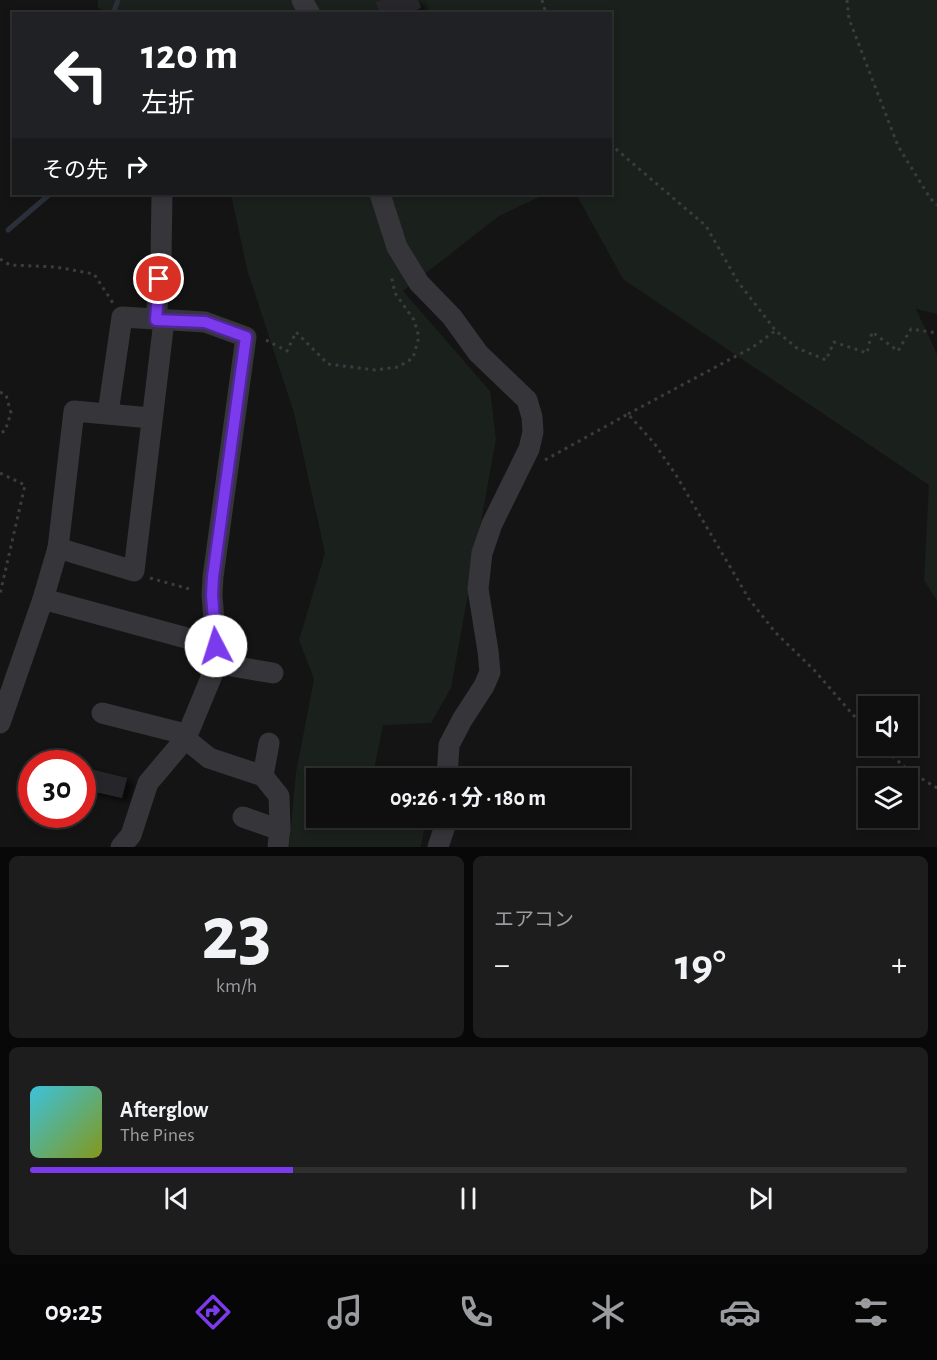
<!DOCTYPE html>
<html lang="ja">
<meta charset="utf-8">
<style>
:root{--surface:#0f0f10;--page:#1d1d1e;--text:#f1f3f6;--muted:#9b9c9f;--line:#2f2f30;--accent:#7c3aed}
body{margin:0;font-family:"Alegreya Sans","Noto Sans JP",sans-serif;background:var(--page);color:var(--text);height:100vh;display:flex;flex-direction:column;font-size:22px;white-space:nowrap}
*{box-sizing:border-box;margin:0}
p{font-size:20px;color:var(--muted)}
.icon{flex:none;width:33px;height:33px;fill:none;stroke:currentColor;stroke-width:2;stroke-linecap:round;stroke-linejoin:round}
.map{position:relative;height:847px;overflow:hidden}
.details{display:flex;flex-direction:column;gap:9px;padding:9px;background:#080809;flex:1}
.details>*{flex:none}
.hud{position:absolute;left:12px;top:12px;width:600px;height:183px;border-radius:0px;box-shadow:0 3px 9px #0003,0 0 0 2px var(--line);background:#202124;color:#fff;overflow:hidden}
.tools{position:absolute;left:858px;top:696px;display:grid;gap:12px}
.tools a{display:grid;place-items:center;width:60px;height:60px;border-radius:0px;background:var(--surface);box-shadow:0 3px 9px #0003,0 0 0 2px var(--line);font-size:30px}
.speed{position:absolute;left:18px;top:750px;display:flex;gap:12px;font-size:30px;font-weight:700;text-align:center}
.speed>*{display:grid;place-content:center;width:78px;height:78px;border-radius:50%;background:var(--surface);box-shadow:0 3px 9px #0003,0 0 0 2px var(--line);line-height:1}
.speed .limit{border:9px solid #d22;background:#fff;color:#111}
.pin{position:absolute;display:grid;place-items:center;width:51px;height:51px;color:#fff;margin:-26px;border:3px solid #fff;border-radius:50%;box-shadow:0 2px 6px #0007}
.me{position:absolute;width:66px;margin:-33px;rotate:355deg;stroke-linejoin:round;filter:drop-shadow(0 0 4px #0008)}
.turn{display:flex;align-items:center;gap:21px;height:126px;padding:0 30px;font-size:27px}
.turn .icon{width:78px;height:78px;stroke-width:2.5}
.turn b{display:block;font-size:42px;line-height:51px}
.then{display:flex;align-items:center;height:57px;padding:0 30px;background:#0003;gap:12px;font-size:22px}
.big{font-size:45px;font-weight:700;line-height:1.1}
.details .card{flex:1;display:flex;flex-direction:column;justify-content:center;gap:9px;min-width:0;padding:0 21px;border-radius:9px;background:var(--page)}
.details .dial{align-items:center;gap:0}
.dial b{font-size:78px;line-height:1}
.song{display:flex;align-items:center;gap:18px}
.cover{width:72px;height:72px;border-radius:9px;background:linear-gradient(135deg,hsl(190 70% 55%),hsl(70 70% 35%))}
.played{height:6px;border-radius:3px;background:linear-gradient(90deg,var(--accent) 30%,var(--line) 30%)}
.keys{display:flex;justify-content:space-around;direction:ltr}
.heat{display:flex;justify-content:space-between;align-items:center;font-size:33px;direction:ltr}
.details .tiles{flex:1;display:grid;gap:9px;grid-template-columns:1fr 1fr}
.card:last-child{grid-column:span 2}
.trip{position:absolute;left:306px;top:768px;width:324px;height:60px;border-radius:0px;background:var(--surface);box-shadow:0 3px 9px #0003,0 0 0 2px var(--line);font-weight:700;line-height:60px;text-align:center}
.dock{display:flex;height:96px;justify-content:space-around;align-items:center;background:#060606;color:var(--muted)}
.dock .icon{width:42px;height:42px}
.dock .selected{color:var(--accent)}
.dock b{font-size:27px;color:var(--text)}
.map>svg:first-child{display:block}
.green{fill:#1a201c}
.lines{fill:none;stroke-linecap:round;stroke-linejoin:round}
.stream{stroke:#2a2f39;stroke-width:5}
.building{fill:#272729;filter:url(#shadow)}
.path{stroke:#3b3b41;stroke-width:3;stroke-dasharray:3 4.5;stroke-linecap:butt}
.minor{stroke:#35353a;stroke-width:21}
.route-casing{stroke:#51269a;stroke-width:15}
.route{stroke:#7c3aed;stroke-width:10}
</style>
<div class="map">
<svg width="937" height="847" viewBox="0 0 937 847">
<defs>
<filter id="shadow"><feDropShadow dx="6" dy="4" stdDeviation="3" flood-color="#0009"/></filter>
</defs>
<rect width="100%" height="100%" fill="#141415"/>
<!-- green -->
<g class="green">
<path d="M98,0H937V314L916,309L937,354V601L924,580L929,485L623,279L576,194H610V14H114L98,8Z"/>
<path d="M231,194H546L499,216L403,291L490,391L496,439L451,688L431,723L383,725L374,770L394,778H316V818H426L421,847H289L296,773L314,679L299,640L325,553L294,413L247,269Z"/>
</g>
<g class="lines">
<!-- stream -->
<g class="stream">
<path d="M113,14L118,0"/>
<path d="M8,230L50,194"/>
</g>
</g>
<!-- building -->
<g class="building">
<path d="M381,0H418L421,8L405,14H380L376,2Z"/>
<path d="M82,767L127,778L122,798L82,789Z"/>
</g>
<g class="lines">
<!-- path -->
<g class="path">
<path d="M542,0L546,14"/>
<path d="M847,0L849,19L898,146L930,198L937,205"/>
<path d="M610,144L706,226L738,282L776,331L797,348L826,360L834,342L867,353L872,332L898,351L911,329L937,333"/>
<path d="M0,259L10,265L56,267L94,274L113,303"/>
<path d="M266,340L287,351L296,332L328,364L375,370L398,367L413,358L419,337L414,320L395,293L391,275"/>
<path d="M0,392L6,395L11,413L5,431L0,433"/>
<path d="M628,414L753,347L775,331"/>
<path d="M545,460L628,414L654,443L676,475L749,599L775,632L815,671L868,732"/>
<path d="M0,473L25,485L0,594"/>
<path d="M150,578L193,590"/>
<path d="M881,746L909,771L937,788"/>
</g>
<!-- minor -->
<g class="minor">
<path d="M302,0L310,14"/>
<path d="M380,194L397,247L419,283L452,317L478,353L527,400L532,417L533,432L529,449L492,524L482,553L478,589L488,651L490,672L484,686L462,720L449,745L447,778"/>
<path d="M156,320L161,258L162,194"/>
<path d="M108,413L122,317L205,322L246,337L213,577L212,595L216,646L213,673L186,738L148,783L131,835L121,847"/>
<path d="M58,548L134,571L164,321"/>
<path d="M43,599L216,646"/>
<path d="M214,663L273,673"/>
<path d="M102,713L177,732L209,758L263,776L279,796L280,827L278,847"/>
<path d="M0,723L43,599L58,548L74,411L151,418"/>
<path d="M263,776L269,743"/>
<path d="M243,817L280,830"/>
<path d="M438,847L446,823V818"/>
</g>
</g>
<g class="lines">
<defs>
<path id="route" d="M159,279L156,320L205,322L246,337L213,577L212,595L216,646"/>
</defs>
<!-- route casing -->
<use href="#route" class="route-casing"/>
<!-- route -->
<use href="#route" class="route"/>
</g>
</svg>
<div class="tools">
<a><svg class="icon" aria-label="sound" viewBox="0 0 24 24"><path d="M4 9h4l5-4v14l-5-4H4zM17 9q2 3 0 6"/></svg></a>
<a><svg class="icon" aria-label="layers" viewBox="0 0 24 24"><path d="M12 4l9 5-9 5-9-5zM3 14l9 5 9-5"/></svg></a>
</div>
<div class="speed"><div class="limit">30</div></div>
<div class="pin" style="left:159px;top:279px;background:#d93025"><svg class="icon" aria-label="arrive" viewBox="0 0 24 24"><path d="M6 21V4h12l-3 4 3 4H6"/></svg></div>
<svg class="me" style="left:216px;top:646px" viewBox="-20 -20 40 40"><circle r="19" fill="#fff"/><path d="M0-13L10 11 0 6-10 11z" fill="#7c3aed"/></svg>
<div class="trip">09:26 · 1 分 · 180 m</div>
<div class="hud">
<div class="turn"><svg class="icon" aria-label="left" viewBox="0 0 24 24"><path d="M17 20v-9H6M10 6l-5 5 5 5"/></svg><div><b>120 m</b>左折</div></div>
<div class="then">その先<svg class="icon" aria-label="right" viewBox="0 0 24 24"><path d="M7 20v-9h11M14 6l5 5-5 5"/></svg></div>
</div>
</div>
<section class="details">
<div class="tiles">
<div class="card dial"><b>23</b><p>km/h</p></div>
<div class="card"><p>エアコン</p>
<div class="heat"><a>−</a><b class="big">19°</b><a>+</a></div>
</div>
<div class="card">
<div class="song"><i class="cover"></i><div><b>Afterglow</b><p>The Pines</p></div></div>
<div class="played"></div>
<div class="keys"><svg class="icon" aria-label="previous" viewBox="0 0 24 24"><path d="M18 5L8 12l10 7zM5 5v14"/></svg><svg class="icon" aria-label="pause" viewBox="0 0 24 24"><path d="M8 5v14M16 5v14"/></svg><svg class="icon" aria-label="next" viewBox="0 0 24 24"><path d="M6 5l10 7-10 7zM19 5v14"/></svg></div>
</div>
</div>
</section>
<nav class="dock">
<b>09:25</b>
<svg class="icon selected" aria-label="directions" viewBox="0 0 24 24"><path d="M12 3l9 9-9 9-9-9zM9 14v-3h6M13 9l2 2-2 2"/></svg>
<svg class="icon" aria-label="music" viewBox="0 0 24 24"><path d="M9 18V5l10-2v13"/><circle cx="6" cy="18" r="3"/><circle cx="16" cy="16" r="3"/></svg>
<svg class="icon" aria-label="phone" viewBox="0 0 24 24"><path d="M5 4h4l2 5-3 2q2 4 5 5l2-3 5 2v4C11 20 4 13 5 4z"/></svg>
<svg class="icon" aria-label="climate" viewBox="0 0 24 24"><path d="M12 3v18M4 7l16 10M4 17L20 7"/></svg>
<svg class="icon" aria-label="car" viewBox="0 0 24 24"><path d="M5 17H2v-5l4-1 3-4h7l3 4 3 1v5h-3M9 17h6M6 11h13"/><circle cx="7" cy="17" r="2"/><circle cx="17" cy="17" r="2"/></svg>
<svg class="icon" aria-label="filters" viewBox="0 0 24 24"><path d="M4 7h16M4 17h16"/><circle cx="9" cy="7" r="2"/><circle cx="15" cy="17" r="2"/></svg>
</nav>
